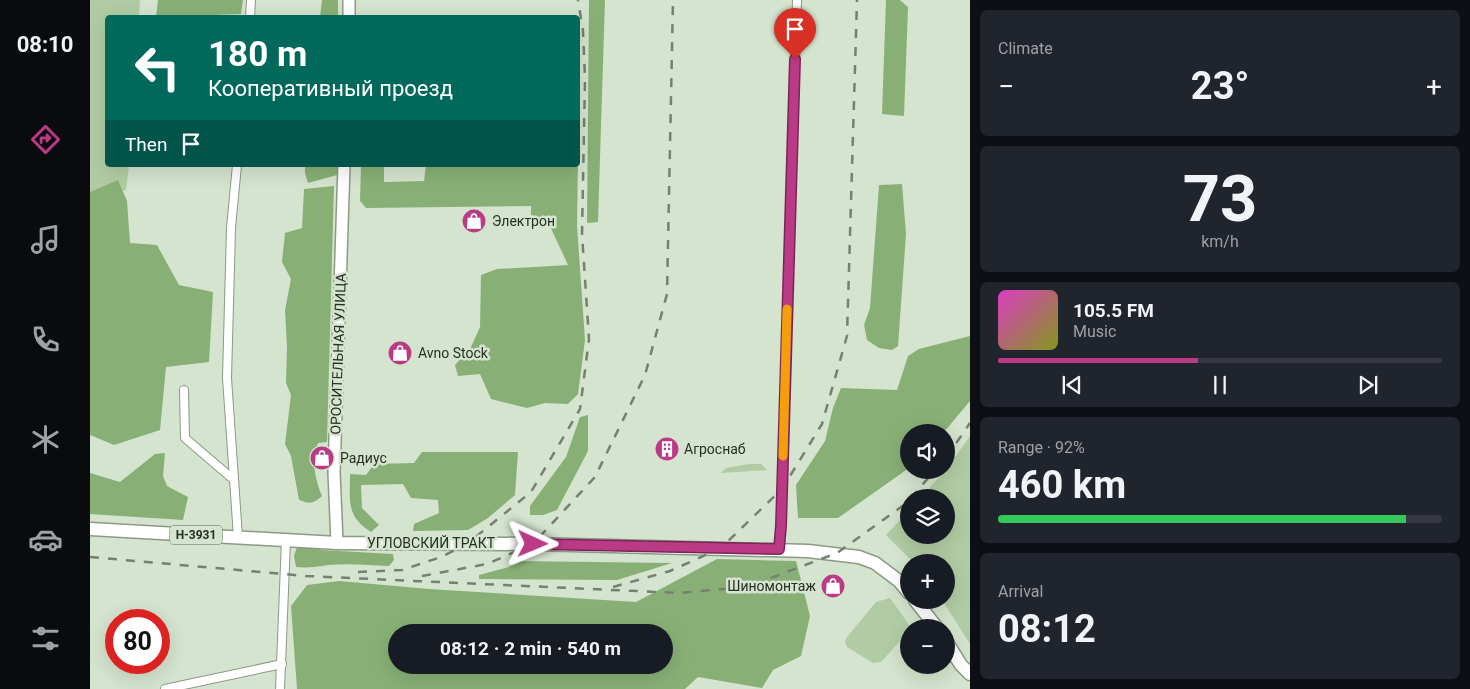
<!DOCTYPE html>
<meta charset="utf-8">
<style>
:root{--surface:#171b24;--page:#20242c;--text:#f1f3f6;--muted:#9ea1a6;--line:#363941;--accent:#ba3a85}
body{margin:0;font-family:Roboto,sans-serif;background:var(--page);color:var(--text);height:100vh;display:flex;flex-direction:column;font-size:19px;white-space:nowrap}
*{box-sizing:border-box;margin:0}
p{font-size:16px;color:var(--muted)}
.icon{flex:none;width:28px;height:28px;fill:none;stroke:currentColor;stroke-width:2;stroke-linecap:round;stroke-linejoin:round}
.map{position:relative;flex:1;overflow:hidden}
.drawer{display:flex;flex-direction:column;gap:10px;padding:10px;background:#0d0f14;width:500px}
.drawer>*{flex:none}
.guide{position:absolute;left:15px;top:15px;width:475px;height:152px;border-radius:5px;box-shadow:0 5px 20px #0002;background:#00695c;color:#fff;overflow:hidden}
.controls{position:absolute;left:810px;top:424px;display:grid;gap:10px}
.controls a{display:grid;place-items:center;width:55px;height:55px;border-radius:50%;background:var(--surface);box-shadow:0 5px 20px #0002;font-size:25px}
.speed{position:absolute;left:15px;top:609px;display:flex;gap:10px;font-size:25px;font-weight:700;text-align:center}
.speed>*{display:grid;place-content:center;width:65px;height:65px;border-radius:50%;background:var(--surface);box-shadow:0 5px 20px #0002;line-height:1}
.speed .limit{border:8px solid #d22;background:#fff;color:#111}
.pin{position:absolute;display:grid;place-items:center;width:42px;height:42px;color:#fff;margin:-51px -21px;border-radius:50% 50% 50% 0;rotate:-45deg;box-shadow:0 0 5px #0007}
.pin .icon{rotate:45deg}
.me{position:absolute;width:55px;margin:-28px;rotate:91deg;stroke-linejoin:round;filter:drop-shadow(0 0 4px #0008)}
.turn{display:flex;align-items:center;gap:18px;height:105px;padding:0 20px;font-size:22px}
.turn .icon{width:65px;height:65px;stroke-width:2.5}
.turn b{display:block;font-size:35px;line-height:42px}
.then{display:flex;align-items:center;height:48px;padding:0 20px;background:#0003;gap:10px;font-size:19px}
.big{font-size:38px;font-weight:700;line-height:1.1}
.drawer .card{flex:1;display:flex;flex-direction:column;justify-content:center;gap:8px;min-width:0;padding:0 18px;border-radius:8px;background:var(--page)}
.drawer .dial{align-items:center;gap:0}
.dial b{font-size:65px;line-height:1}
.song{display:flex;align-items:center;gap:15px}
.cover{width:60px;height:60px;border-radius:8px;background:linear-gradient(135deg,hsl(310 70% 55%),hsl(70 70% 35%))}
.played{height:5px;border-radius:2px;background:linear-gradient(90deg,var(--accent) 45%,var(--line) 45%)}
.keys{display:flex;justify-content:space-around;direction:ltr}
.heat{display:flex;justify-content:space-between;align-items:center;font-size:28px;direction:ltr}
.charge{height:8px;border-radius:4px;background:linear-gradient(90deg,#34c759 92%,var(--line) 0)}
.trip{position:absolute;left:298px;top:624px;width:285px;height:50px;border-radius:25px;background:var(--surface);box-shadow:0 5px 20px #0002;font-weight:700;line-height:50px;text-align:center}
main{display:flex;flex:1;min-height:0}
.tabs{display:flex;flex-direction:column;width:90px;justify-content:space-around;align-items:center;background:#090b0e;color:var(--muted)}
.tabs .icon{width:35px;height:35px}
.tabs .current{color:var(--accent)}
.tabs b{font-size:22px;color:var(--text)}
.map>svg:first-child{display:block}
.green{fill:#b1cca4}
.forest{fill:#88b076;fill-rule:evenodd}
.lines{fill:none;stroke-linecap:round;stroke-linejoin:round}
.minor-casing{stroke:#8c9985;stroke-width:10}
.secondary-casing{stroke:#8c9985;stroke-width:14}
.trunk-casing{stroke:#8c9985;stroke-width:15}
.minor{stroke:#fff;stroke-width:8}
.secondary{stroke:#fff;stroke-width:11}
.trunk{stroke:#fff;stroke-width:12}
.rail{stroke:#767f71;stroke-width:2.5;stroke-dasharray:9 9;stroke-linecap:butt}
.route-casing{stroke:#792656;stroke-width:12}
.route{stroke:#ba3a85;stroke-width:9}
.slow{stroke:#f59e0b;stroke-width:9}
.labels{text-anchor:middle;stroke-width:5;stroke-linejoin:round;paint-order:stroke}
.shield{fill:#d5e4ce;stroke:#5c6458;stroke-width:1}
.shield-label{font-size:12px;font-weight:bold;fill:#282d25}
.poi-label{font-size:14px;fill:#282d25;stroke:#d5e4ce;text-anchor:start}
.street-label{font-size:14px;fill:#282d25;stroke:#d5e4ce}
</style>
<main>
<nav class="tabs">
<b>08:10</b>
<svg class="icon current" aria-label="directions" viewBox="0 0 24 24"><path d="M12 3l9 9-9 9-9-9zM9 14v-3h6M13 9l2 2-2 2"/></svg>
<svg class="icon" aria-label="music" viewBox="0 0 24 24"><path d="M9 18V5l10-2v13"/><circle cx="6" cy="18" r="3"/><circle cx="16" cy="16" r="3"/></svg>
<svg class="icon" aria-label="phone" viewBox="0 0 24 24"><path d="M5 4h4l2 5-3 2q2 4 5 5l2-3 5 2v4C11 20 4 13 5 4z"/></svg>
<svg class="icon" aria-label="climate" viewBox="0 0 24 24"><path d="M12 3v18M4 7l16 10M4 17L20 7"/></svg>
<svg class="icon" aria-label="car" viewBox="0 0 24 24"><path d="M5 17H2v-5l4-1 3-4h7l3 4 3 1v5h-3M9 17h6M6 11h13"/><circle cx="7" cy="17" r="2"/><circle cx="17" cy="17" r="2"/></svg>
<svg class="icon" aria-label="filters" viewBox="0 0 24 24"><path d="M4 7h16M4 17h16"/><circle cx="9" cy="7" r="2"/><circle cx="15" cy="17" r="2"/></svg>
</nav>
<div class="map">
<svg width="880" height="689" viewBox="0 0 880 689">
<rect width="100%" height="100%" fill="#d5e4ce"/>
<!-- green -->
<g class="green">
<path d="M0,0H50L49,17L18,18V165H39L36,190L0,201Z"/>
<path d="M880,436V644L852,600H856V562H823L796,535L819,511V535H856V498L831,497L856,470Z"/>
<path d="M659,464H671L677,470L631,473L636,468Z"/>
<path d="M800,598L820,626L819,631L791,662L783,663L757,647L755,642L757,637L786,602Z"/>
</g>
<!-- forest -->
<g class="forest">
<path d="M68,0H153L151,14L66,17Z"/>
<path d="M232,0H248V17H230Z"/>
<path d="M499,0H515L508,222L497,223Z"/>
<path d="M796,0H810L818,7L814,116L792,114Z"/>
<path d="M488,96H489L487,226L495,340L488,394L478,404L455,403L437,408L401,399L390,374L368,376L365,365L381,347L390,327L391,275L407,269L478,265L458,222L441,215V206L276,208L270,201L271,165H294V182L334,181L336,165H488Z"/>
<path d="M215,165H247V175L218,183L215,173Z"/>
<path d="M28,180L37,201L40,243L67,245L89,285L123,292L119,362L76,367L70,430L24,445L0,435V192Z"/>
<path d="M812,184L816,234L808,346L802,350L789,348L777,340L774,325L780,308L789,185Z"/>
<path d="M244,186L237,442L228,443C221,461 225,479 232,496C223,504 220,504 209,500L201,456L195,444L201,395L196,383L197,347L195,310L201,279L192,262L195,233L212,228L214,189Z"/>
<path d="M880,336V401L854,432H819V468L748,518H708L706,485L735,441L743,408L751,388L807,390L818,356L829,349Z"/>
<path d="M498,415V451L467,510L453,515H440V506L476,457L490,417Z"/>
<path d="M332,452H428L425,495L398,518L378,530L323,531L324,524L349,513L348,500L321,498L313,484L271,485L272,508L289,525L281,532C256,516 260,502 260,474L276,475L284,464L324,463Z"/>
<path d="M75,453L73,476L77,486L98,497L93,520L0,514V473L30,482L65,454Z"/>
<path d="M223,543L231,550L303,554L304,560L299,566C279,565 258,563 238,565C227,567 217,568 206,567L204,556L208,544Z"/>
<path d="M627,559L706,561L720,616L711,656L683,670L672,688L608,677L595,689H207L201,606L217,585L249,581L339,589L546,602ZM306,632H574V665H306Z"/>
<path d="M424,561L582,563L527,580L389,579V575L419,567Z"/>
</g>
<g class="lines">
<defs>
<g id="minor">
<path d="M160,18L161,0"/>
<path d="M147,165L141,228L137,378L148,537"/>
<path d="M94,390L95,438L144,480"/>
<path d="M689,549L691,526L707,0"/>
<path d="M75,689L192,664"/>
<path d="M190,689L196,540"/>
</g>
<g id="secondary">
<path d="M259,18V0"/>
<path d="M247,543L244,472L254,165"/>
</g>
<g id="trunk">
<path d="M0,529L247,543L443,544L718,551L769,557L785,563L809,581L819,593"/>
<path d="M825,600L847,628"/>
<path d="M856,641L871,665L880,674"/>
</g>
</defs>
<!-- minor casing -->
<use href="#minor" class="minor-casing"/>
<!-- secondary casing -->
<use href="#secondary" class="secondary-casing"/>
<!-- trunk casing -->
<use href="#trunk" class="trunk-casing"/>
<!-- minor -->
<use href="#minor" class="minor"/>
<!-- secondary -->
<use href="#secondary" class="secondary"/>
<!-- trunk -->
<use href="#trunk" class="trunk"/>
<!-- rail -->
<g class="rail">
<path d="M856,458L880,423"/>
<path d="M821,498L845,470"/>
<path d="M0,557L216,576L589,593L657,587L747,553L814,505L819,500"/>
<path d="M268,572L312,570L351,557L377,544L441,492L490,409L499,339L492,234L495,78L493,31L488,0"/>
<path d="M332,576L397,564L443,544L505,477L555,375L577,294L583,0"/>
<path d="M523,587L580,571L631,548L692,489L732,424L757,336L767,0"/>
</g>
</g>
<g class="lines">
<defs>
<path id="route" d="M443,544L689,549L691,526L705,59"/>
</defs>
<!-- route casing -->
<use href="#route" class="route-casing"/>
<!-- route -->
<use href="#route" class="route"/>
<!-- slow -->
<path class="slow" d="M693,456L697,309"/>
</g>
<!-- icons -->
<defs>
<symbol id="shop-disc" viewBox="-11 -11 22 22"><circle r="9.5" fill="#ba3a85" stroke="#d5e4ce"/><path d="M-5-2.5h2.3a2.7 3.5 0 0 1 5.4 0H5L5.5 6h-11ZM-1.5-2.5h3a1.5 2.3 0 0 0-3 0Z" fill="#fff"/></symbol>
<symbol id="building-disc" viewBox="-11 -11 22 22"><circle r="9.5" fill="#ba3a85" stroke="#d5e4ce"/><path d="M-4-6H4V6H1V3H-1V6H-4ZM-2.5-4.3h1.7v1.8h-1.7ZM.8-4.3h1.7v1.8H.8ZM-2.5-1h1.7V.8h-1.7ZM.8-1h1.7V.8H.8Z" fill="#fff"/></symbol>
</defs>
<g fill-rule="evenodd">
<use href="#shop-disc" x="370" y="207" width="28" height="28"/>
<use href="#shop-disc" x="296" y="339" width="28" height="28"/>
<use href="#building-disc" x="563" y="435" width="28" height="28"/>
<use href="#shop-disc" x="218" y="444" width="28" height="28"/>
<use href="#shop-disc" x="729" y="572" width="28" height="28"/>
</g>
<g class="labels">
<!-- shield labels -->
<rect class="shield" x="80" y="525.5" width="52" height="19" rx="4"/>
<g class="shield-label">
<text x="106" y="539">Н-3931</text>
</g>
<!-- poi labels -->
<g class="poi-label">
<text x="402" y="226">Электрон</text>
<text x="328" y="358">Avno Stoсk</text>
<text x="594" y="454">Агроснаб</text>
<text x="250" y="463">Радиус</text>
<text x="726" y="591" text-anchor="end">Шиномонтаж</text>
</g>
<!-- street labels -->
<g class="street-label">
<text transform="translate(248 354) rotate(-88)" y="5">ОРОСИТЕЛЬНАЯ УЛИЦА</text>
<text x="341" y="548">УГЛОВСКИЙ ТРАКТ</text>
</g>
</g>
</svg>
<div class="controls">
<a><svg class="icon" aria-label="sound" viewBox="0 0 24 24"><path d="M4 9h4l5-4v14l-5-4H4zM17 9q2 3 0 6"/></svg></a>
<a><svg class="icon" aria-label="layers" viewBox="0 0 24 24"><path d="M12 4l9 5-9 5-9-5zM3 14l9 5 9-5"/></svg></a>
<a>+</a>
<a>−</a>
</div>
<div class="speed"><div class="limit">80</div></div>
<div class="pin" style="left:705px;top:59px;background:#d93025"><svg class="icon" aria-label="arrive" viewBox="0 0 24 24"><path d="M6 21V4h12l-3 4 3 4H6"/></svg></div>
<svg class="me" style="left:443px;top:544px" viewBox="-20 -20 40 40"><path d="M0-17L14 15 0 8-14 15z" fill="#ba3a85" stroke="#fff" stroke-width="4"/></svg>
<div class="trip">08:12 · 2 min · 540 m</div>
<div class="guide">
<div class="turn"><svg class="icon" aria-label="left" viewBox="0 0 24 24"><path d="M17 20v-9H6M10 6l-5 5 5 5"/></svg><div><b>180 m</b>Кооперативный проезд</div></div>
<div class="then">Then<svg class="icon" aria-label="arrive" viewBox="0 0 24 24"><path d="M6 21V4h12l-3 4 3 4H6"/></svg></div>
</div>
</div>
<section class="drawer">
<div class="card"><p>Climate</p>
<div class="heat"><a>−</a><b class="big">23°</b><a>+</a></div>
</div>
<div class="card dial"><b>73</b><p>km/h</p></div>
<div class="card">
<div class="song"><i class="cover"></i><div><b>105.5 FM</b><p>Music</p></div></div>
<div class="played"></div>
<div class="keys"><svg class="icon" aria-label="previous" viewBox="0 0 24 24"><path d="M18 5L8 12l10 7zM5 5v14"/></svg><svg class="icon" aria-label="pause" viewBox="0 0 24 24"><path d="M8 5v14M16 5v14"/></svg><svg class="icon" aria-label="next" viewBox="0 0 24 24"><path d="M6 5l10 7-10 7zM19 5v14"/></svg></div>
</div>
<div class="card"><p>Range · 92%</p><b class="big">460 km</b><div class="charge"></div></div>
<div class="card"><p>Arrival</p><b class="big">08:12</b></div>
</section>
</main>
